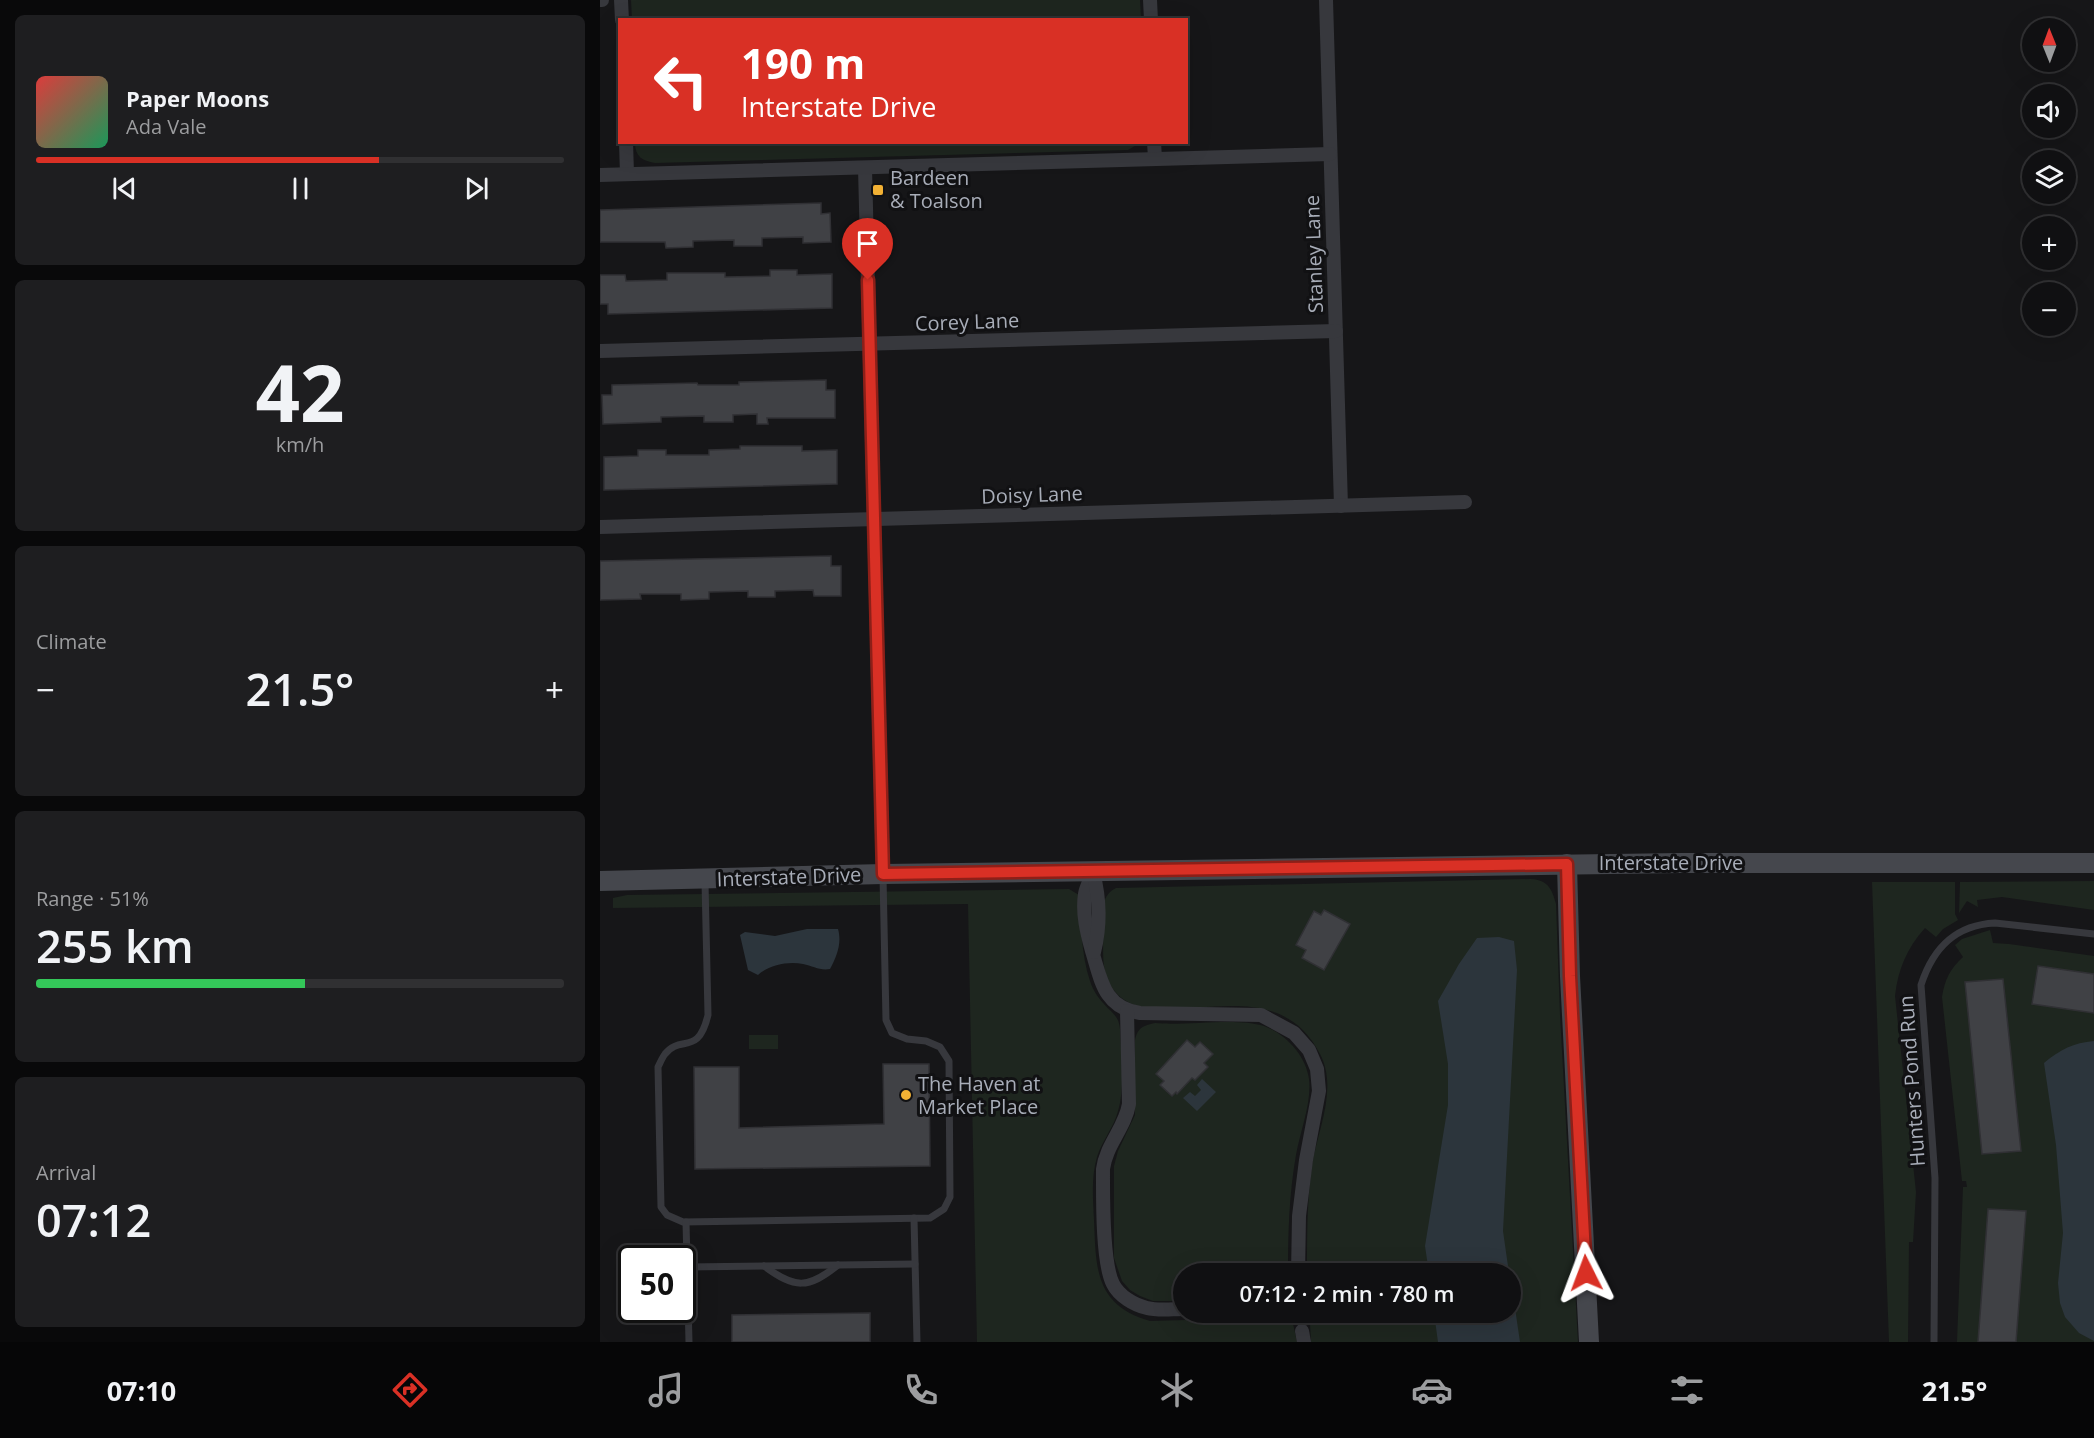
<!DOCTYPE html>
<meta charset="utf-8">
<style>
:root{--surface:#101012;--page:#1e1e20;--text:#f1f3f6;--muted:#9c9d9f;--line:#303032;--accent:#d93025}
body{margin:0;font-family:"Open Sans",sans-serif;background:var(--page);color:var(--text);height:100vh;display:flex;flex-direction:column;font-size:22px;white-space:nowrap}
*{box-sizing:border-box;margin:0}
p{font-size:20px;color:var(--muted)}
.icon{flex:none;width:33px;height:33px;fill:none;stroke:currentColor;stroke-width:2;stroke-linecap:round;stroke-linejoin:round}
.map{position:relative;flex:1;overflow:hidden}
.details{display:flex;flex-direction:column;gap:15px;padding:15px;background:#09090a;width:600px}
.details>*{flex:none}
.hud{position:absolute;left:18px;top:18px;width:570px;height:126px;border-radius:0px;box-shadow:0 6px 24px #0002,0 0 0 2px var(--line);background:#d93025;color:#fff;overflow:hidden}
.needle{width:39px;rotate:359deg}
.buttons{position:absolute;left:1422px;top:18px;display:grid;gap:12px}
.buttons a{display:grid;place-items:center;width:54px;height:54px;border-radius:50%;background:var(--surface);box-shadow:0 6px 24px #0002,0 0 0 2px var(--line);font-size:30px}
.speed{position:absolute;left:18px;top:1245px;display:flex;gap:12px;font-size:30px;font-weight:700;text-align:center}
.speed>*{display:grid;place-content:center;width:78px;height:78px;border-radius:50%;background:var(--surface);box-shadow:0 6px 24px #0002,0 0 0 2px var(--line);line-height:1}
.speed .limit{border:3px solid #111;border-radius:9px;background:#fff;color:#111}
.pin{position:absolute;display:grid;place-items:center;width:51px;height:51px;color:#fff;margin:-62px -26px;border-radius:50% 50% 50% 0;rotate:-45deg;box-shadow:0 0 6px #0007}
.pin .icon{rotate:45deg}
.me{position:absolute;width:66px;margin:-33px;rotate:357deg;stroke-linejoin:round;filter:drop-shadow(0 0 4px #0008)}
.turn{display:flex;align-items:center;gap:21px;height:126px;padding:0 24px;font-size:27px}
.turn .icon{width:78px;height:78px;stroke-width:2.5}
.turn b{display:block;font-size:42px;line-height:51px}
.big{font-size:45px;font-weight:600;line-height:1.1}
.details .tile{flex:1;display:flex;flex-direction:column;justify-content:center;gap:9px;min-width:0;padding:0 21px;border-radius:9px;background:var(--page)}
.details .dial{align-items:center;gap:0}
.dial b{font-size:78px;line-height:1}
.song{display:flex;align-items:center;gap:18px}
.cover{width:72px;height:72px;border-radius:9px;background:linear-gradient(135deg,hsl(0 70% 55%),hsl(150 70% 35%))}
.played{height:6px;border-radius:3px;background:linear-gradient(90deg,var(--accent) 65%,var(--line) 65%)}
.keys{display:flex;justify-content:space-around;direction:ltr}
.heat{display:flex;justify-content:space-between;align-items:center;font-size:33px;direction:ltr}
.charge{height:9px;border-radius:4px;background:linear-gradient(90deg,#34c759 51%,var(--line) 0)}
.trip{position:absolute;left:573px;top:1263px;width:348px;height:60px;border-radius:30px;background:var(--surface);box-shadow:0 6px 24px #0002,0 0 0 2px var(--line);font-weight:600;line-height:60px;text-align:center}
.dock{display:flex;height:96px;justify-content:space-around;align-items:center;background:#060607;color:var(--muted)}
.dock .icon{width:42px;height:42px}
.dock .active{color:var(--accent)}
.dock b{font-size:27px;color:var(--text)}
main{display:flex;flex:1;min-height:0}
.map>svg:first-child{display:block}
.green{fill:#1e261f}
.water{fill:#2c353c}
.building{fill:#404145;stroke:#303034;stroke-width:1.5}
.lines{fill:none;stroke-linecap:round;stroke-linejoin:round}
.service{stroke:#37383d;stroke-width:7}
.minor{stroke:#37383d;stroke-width:14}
.secondary{stroke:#45474d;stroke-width:20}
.route-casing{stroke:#8d1f18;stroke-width:15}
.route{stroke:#d93025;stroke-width:10}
.poi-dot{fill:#f2b134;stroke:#111113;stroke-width:2}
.labels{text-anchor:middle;stroke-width:6;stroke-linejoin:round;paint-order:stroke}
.poi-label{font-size:20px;fill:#a8adb8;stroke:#111113;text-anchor:start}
.street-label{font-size:20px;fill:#a8adb8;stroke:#111113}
</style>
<main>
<section class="details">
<div class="tile">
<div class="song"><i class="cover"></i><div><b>Paper Moons</b><p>Ada Vale</p></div></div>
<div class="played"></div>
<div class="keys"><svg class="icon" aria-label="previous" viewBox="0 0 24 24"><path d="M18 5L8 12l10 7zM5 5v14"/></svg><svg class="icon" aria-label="pause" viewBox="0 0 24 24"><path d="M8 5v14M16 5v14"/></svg><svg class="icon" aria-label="next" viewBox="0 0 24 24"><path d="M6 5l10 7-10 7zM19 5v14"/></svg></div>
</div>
<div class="tile dial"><b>42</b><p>km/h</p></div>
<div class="tile"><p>Climate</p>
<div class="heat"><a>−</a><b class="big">21.5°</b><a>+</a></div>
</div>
<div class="tile"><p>Range · 51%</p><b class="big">255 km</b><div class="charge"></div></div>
<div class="tile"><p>Arrival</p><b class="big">07:12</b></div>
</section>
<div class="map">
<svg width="1494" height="1342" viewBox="0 0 1494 1342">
<rect width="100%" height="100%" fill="#161618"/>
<!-- green -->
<g class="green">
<path d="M31,0H540L541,19L32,20Z"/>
<path d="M35,143V142L540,143L528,150L55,163C42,161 35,156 35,143Z"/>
<path d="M931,879C948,880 952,889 956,904L960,1015L978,1342H711L710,1323L704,1313L910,1312V1274L707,1273C707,1237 707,1201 712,1165C718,1130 738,1088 720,1054C671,958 549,1047 511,986C500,969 504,947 503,928C503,912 500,896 516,888Z"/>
<path d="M1494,881V910L1402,897L1377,900L1378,907L1367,901L1359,913L1360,882Z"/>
<path d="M1272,882H1355V914L1358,920L1343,929L1336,937L1325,928C1307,948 1298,969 1295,996L1316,1192L1313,1242H1309L1308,1342H1289Z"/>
<path d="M469,889L479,895C481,922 481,954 490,981C492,988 498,998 504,1004C512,1013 519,1016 520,1029C521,1053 525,1089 518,1111C514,1127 502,1141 497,1157C491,1177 493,1199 494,1220C496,1269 495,1305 550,1321L659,1318C668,1317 677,1312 686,1313L692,1319L697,1342H377L368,904L13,908V898L27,895Z"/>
<path d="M1390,930L1393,943L1409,944L1494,956V1342H1357L1363,1187H1367L1366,1181H1362L1342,997C1345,979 1350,969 1363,957L1355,945L1362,939Z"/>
<path d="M555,1023C586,1026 637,1017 664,1026C686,1034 706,1056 709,1079C712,1102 700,1132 696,1155C689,1194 688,1234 688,1273L584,1274L583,1301H553L540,1296L530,1290L522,1281L514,1258V1166L518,1151L535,1115V1040C538,1027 543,1026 555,1023Z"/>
<rect x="149" y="1035" width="29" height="14"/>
</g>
<!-- water -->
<g class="water">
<path d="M207,929H238C242,943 237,956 230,969C220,971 213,966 203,964C188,961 169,965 158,975L148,970L140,935L145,932L175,936Z"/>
<path d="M899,937L914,941L917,970L903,1231L909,1273H829L825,1246L848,1105V1064L838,1001L859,964L877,938Z"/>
<path d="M1494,1041V1341L1479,1333L1465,1317L1460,1303L1458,1283L1463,1233L1456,1145L1444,1063C1461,1049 1473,1043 1494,1041Z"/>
<path d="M602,1079L616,1092L597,1111L583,1098L590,1092L595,1096L601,1090L597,1085Z"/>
<path d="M911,1281L920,1342H838L834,1313L910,1312Z"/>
</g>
<!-- building -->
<g class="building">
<path d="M221,203V214L230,213L231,242L203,243V237L162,238V246H134V240L93,241V247L66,248L65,242H0V210Z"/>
<path d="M170,270H197V275L232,274V308L8,314V304H0V275H25L26,281L67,280V273H125V277L170,276Z"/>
<path d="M226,380V390H235V418H167L168,424H157V414L133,415V422H104V416L61,417V422L3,424L2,395H12V385L97,383L98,385H139V382Z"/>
<path d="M140,446H202V451L237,450V484L4,490V457L38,456V450H66V455H109V450L140,449Z"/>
<path d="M231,556V566H241V596H214L213,590L175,591V597H148V591L109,592V599L81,600V594H40L41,599L0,600V561Z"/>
<path d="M724,910L750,924L724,970L702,958L706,950L696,945L714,911L721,915Z"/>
<path d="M1438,966L1494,974V1013L1432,1004Z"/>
<path d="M1403,979L1421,1151L1382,1154L1365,982Z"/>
<path d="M587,1040L595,1047L600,1042L613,1054L604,1063L608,1067L595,1080L592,1078L577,1094L576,1092L572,1096L560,1085L564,1081L556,1074Z"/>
<path d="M283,1064H329L330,1166L95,1169L94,1067H139V1128L284,1124Z"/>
<path d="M1388,1209L1426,1211L1416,1342H1378Z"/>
<path d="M270,1313V1342H132V1315Z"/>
</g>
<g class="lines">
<!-- service -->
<g class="service">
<path d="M105,882L108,1015C98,1057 81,1034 65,1054C62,1058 60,1063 58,1067L61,1207L67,1215L83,1222L330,1218L344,1209L350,1197L349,1061L340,1047L326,1041L307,1039L292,1033L286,1020L283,876"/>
<path d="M314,1218L317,1342"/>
<path d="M86,1222L89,1342"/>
<path d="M164,1266C195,1289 208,1289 238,1265"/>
<path d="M87,1267L315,1264"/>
<path d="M1334,1342L1335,1178L1321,985C1333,948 1355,925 1395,923L1494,934"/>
</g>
<!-- minor -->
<g class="minor">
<path d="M0,0H2"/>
<path d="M21,0L22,20"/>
<path d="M550,0L551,20"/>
<path d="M726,0L741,506"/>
<path d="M26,142L27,174"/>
<path d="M554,142L555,158"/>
<path d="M265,168L283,874"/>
<path d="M0,175L730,154"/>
<path d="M0,351L736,331"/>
<path d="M0,527L865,502"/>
<path d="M493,872C491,879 486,887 485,894C482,913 487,933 492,951C501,980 504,1008 540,1013L661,1015L694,1033L709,1050L717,1069L719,1091L706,1160L699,1216L698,1274"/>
<path d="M493,872C500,899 501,924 494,952"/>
<path d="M527,1011L529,1104C525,1128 506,1145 503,1169C503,1196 502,1263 513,1284C519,1296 534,1305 547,1308C558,1311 572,1309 584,1309"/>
<path d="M702,1331L704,1342"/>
</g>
<!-- secondary -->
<g class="secondary">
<path d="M967,864L970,976L989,1342"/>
<path d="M0,881L283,874L1081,863H1494"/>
</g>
</g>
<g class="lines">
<defs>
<path id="route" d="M268,280L283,874L967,864L970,976L986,1273"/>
</defs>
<!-- route casing -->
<use href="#route" class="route-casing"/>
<!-- route -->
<use href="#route" class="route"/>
</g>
<!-- markers -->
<g class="poi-dot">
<rect x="272" y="184" width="12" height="12" rx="3"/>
<circle cx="306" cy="1095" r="6"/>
</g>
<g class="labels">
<!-- poi labels -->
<g class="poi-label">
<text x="290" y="185">Bardeen<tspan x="290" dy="23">&amp; Toalson</tspan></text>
<text x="318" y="1091">The Haven at<tspan x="318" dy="23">Market Place</tspan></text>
</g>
<!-- street labels -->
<g class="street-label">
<text transform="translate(714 254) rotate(-92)" y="7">Stanley Lane</text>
<text transform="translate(367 322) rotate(-2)" y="7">Corey Lane</text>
<text transform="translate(432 495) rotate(-2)" y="7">Doisy Lane</text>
<text x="1071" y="870">Interstate Drive</text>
<text transform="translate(189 877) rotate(-2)" y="7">Interstate Drive</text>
<text transform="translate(1312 1081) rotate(-94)" y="7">Hunters Pond Run</text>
</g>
</g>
</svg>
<div class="buttons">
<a><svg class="needle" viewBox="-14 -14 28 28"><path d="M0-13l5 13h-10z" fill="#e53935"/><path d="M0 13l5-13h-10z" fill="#9c9d9f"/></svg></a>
<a><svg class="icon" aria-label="sound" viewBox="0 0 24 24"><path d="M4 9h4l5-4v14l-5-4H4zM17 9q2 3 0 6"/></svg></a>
<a><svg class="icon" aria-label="layers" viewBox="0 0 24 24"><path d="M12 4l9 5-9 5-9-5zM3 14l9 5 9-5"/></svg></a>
<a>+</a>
<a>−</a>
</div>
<div class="speed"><div class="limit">50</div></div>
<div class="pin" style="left:268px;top:280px;background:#d93025"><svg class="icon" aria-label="arrive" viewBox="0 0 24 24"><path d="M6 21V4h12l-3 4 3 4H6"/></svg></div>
<svg class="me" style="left:986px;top:1273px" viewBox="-20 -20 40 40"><path d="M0-17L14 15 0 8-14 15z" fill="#d93025" stroke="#fff" stroke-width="4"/></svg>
<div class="trip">07:12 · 2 min · 780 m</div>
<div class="hud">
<div class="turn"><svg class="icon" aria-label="left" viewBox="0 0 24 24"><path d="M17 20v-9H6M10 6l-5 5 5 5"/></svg><div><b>190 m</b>Interstate Drive</div></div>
</div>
</div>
</main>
<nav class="dock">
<b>07:10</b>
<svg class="icon active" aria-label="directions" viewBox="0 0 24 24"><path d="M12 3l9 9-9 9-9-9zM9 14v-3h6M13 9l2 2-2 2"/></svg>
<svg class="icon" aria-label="music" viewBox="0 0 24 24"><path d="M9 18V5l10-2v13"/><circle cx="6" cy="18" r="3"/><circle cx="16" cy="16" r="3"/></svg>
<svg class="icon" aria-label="phone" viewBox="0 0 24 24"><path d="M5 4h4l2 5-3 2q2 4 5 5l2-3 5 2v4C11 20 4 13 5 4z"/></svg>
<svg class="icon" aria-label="climate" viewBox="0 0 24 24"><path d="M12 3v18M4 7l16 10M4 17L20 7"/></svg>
<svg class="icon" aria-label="car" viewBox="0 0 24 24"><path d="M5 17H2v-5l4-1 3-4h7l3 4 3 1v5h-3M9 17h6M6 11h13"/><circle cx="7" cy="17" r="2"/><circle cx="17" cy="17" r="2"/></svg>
<svg class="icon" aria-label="filters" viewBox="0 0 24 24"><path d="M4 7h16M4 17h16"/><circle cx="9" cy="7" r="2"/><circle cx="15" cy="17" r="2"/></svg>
<b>21.5°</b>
</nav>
